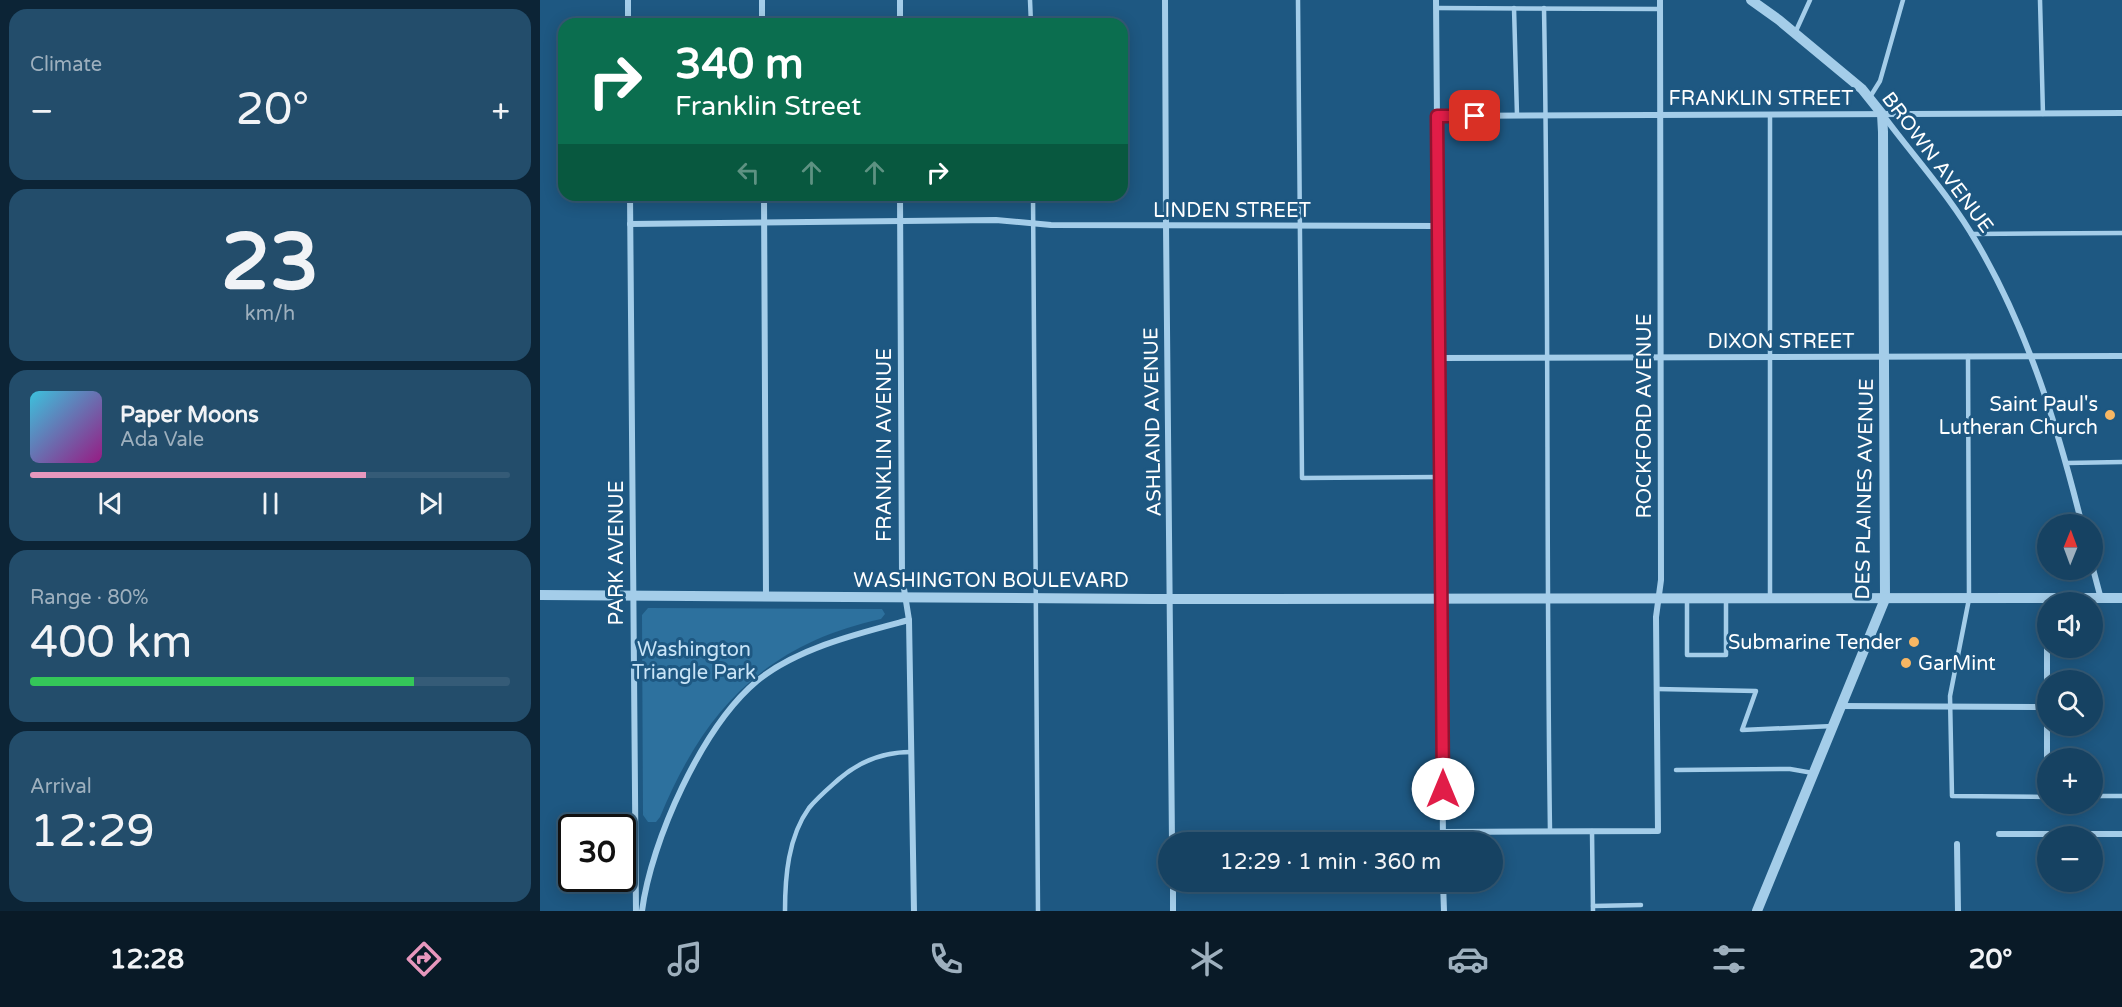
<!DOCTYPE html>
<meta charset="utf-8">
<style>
:root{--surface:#164262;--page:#234d6b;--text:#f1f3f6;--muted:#9eb0be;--line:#355b77;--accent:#e797bd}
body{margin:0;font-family:"Varela Round",sans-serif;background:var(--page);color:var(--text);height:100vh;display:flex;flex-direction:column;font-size:22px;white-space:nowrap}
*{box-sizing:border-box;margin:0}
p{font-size:20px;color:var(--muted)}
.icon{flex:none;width:33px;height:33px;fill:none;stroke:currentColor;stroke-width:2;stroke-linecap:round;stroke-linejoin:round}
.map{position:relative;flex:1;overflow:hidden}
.side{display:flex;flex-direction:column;gap:9px;padding:9px;background:#0c2436;width:540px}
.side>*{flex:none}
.guide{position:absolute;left:18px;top:18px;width:570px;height:183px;border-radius:18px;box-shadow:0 3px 15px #0003,0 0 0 2px var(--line);background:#0b6e4f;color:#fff;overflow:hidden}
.needle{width:39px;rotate:1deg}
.tools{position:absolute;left:1497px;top:514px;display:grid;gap:12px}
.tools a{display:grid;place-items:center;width:66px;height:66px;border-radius:50%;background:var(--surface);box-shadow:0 3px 15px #0003,0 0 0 2px var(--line);font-size:30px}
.speed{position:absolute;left:18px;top:814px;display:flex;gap:12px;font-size:30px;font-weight:700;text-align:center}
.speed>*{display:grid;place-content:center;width:78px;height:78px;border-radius:50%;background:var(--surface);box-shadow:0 3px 15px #0003,0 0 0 2px var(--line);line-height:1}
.speed .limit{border:3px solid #111;border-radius:9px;background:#fff;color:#111}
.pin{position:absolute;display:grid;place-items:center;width:51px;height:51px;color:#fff;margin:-26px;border-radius:12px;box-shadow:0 3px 9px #0006}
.me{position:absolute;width:66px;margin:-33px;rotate:0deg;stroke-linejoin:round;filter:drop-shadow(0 0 4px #0008)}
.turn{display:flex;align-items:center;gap:21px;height:126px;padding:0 18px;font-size:27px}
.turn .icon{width:78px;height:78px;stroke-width:2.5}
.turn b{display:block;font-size:42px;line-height:51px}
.lanes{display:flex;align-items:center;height:57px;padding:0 18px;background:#0003;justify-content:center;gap:30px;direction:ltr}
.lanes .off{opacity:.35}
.big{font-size:45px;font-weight:600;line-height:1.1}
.side .card{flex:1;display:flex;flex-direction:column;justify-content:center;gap:9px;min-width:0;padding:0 21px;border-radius:18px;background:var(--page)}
.side .dial{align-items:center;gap:0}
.dial b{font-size:78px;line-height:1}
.song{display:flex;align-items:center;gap:18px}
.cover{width:72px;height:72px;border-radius:9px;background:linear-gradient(135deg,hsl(190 70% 55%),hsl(310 70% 35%))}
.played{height:6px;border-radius:3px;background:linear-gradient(90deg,var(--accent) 70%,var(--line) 70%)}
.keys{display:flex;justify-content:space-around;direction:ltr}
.heat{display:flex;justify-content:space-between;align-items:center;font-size:33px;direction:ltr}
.charge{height:9px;border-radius:4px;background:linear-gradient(90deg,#34c759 80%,var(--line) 0)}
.trip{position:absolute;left:618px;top:832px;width:345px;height:60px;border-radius:30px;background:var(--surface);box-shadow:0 3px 15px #0003,0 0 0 2px var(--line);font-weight:600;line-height:60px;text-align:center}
.tabs{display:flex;height:96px;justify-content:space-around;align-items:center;background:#091a27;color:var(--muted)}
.tabs .icon{width:42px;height:42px}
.tabs .current{color:var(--accent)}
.tabs b{font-size:27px;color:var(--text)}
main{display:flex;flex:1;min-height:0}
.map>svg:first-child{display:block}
.green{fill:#2d719e}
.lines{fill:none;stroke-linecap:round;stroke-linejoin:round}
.service{stroke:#a4cde9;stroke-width:4.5}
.minor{stroke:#a4cde9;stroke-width:6}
.tertiary{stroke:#a4cde9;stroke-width:10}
.route-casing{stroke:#92132f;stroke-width:15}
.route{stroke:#e11d48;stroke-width:10}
.poi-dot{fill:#f8b763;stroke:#1e5882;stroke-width:2}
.labels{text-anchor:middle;stroke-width:6;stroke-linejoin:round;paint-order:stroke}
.street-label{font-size:20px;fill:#fff;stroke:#1e5882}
.poi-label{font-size:20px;fill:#fff;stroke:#1e5882;text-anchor:end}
.park-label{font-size:20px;fill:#c8e4f7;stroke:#1e5882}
</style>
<main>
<section class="side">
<div class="card"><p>Climate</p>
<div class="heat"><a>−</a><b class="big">20°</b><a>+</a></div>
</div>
<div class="card dial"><b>23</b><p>km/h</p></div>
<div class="card">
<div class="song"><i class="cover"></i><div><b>Paper Moons</b><p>Ada Vale</p></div></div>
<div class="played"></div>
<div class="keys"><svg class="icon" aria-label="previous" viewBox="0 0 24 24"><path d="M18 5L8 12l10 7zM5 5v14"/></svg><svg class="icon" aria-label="pause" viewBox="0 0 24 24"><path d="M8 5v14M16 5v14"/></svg><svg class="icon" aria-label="next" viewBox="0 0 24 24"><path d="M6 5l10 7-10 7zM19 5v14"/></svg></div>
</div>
<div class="card"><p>Range · 80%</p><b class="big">400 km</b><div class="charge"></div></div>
<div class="card"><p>Arrival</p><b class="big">12:29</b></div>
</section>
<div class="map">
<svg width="1582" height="911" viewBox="0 0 1582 911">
<rect width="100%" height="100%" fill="#1e5882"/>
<!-- green -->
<path class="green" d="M108,608L342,609L345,614L341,619C226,644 164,710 120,817L116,822H108L103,815L102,615Z"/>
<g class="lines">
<!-- service -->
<g class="service">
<path d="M490,0L491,24"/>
<path d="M758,0L762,478L900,477"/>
<path d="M1500,0L1503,114"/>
<path d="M896,8L1120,9"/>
<path d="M974,8L977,115"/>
<path d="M1004,8C1009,282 1006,557 1010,831"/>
<path d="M1255,33L1270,0"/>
<path d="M1330,97L1340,81L1363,0"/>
<path d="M1230,115V597"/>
<path d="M493,195L498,911"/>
<path d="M1431,234L1582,233"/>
<path d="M1428,356L1429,599L1410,696L1412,796L1508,797"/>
<path d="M1527,463L1582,462"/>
<path d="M1147,600V655H1186V600"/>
<path d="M1117,689L1216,691L1202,730L1293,726"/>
<path d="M1136,770L1250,769L1273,773"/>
<path d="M1552,796H1582"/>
<path d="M1052,831L1053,911"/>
<path d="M1053,906L1101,905"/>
<path d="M245,911C245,877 248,837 269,808C278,797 289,788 299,779C320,761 344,752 371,752"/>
</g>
<!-- minor -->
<g class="minor">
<path d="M88,0V24"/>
<path d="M222,0V24"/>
<path d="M625,0L626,225L632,843"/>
<path d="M896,0L903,843"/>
<path d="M360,24V0"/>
<path d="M1343,115C1374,157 1411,197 1437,243C1488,330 1518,428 1542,525"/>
<path d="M897,116L1582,113"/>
<path d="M90,195L96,911"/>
<path d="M224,195L226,597"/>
<path d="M360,195L362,576L369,620L374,911"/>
<path d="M90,224L456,220L511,225L898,226"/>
<path d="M900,358L1582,356"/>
<path d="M1552,565L1561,599"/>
<path d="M1507,599V797"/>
<path d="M1301,706L1507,707"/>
<path d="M903,832L1118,831L1116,617L1121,580L1120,0"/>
<path d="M1459,834H1582"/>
<path d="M1417,844L1418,911"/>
<path d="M633,882V911"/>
<path d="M903,882L904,911"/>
<path d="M102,911C111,841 162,727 217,681C257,648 320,633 369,620"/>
</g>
<!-- tertiary -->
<g class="tertiary">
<path d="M1211,0L1239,20L1322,89L1342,114L1343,132L1345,599L1217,911"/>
<path d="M0,595L612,599L1582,598"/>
</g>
</g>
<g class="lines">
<defs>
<path id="route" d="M903,789L897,116H935"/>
</defs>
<!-- route casing -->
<use href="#route" class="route-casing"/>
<!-- route -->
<use href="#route" class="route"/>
</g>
<!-- markers -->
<g class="poi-dot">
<circle cx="1570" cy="415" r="6"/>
<circle cx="1374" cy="642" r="6"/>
<circle cx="1366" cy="663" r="6"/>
</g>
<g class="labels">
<!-- street labels -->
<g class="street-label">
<text x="1221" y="105">FRANKLIN STREET</text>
<text transform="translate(1398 162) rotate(53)" y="7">BROWN AVENUE</text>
<text x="692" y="217">LINDEN STREET</text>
<text x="1241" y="348">DIXON STREET</text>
<text transform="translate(1104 416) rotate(-90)" y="7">ROCKFORD AVENUE</text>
<text transform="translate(612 422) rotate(-91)" y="7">ASHLAND AVENUE</text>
<text transform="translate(344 445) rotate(-90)" y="7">FRANKLIN AVENUE</text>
<text transform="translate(1324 489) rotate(-89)" y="7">DES PLAINES AVENUE</text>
<text transform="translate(76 553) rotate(-90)" y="7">PARK AVENUE</text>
<text x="451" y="587">WASHINGTON BOULEVARD</text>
</g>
<!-- poi labels -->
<g class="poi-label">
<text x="1558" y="411">Saint Paul's<tspan x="1558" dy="23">Lutheran Church</tspan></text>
<text x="1362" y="649">Submarine Tender</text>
<text x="1378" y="670" text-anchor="start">GarMint</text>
</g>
<!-- park labels -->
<g class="park-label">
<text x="154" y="656">Washington<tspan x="154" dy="23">Triangle Park</tspan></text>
</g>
</g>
</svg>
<div class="tools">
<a><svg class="needle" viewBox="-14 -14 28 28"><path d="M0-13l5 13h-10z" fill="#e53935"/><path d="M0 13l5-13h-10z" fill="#9eb0be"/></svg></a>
<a><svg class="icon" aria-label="sound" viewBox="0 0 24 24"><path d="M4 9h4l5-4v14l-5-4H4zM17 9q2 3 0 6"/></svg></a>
<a><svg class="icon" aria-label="search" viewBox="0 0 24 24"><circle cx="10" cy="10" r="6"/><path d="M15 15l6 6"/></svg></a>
<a>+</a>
<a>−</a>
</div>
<div class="speed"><div class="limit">30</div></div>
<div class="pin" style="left:935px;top:116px;background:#d93025"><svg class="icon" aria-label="arrive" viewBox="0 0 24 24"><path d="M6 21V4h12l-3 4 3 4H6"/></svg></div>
<svg class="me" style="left:903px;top:789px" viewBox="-20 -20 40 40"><circle r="19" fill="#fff"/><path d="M0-13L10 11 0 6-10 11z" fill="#e11d48"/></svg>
<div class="trip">12:29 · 1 min · 360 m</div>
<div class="guide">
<div class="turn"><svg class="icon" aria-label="right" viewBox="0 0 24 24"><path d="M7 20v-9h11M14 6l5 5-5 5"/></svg><div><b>340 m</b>Franklin Street</div></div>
<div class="lanes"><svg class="icon off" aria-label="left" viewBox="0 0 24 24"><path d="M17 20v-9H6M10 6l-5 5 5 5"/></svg><svg class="icon off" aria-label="ahead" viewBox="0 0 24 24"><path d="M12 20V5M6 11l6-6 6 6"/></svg><svg class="icon off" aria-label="ahead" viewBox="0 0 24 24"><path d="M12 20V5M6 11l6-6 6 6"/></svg><svg class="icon" aria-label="right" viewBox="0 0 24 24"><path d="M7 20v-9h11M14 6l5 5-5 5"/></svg></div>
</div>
</div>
</main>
<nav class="tabs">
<b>12:28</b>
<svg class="icon current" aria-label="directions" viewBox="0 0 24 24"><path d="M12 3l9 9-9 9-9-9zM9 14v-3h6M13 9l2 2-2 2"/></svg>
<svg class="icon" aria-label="music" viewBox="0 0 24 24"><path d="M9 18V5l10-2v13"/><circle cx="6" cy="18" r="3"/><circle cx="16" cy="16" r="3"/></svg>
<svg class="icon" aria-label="phone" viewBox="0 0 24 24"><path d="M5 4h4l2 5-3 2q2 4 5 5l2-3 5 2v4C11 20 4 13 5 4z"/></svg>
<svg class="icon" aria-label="climate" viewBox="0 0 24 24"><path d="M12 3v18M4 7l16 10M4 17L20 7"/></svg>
<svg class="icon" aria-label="car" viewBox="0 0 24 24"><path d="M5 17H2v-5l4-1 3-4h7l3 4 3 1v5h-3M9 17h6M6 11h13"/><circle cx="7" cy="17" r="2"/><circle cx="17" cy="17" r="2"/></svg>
<svg class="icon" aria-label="filters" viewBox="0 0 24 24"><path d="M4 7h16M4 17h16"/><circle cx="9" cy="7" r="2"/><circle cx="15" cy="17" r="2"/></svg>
<b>20°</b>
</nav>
